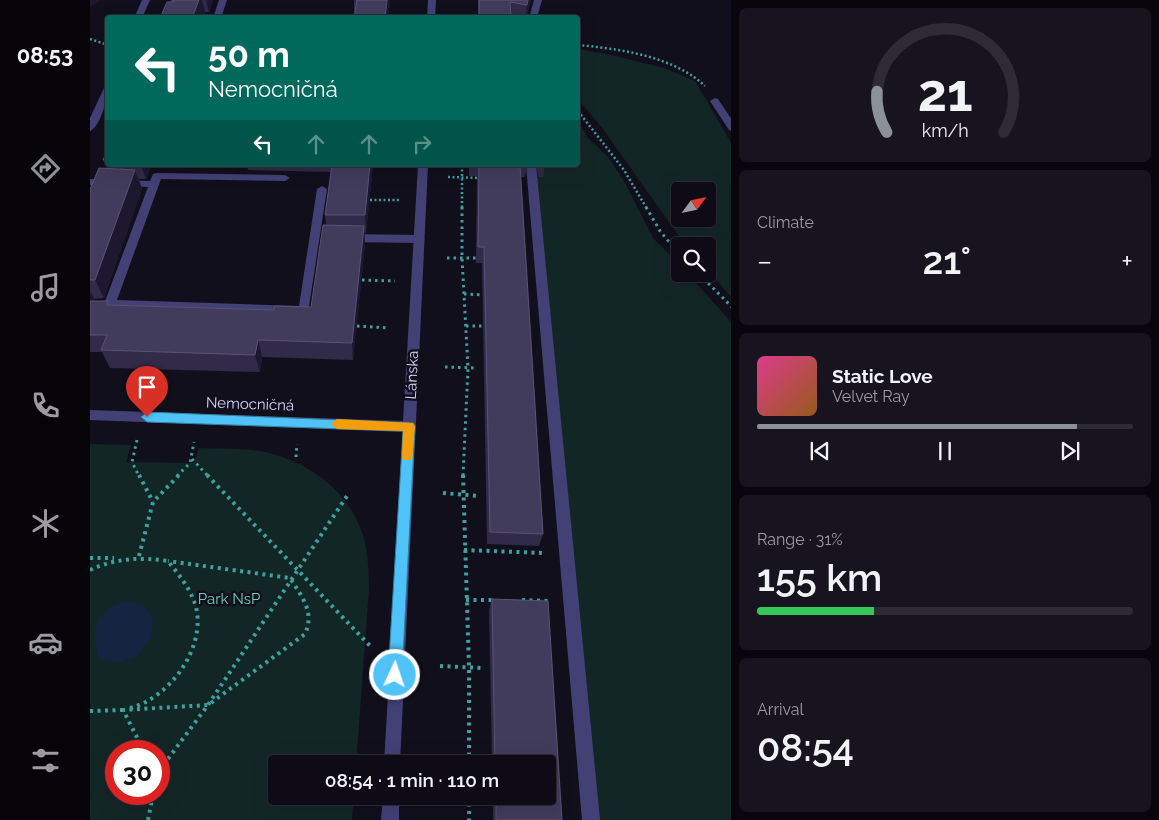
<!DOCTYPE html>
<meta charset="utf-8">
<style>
:root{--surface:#0e0b16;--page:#17141f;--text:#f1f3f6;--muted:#9b9ba1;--line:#2e2b35;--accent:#8c9099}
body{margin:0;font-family:Raleway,sans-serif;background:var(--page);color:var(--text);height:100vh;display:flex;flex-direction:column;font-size:19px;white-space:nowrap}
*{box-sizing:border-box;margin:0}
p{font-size:16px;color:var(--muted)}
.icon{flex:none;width:28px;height:28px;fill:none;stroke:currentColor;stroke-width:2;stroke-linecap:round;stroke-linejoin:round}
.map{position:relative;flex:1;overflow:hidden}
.panel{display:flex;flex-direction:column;gap:8px;padding:8px;background:#08060c;width:428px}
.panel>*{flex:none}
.hud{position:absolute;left:15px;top:15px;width:475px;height:152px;border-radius:5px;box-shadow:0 5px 20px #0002,0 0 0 1px var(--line);background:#00695c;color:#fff;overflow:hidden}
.needle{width:32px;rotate:57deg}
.tools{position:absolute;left:581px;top:182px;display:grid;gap:10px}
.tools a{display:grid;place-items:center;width:45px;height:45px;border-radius:5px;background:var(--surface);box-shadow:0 5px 20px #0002,0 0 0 1px var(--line);font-size:25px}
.speed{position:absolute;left:15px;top:740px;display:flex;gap:10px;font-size:25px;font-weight:700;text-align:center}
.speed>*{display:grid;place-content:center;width:65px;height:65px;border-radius:50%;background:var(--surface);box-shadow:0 5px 20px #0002,0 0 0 1px var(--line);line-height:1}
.speed .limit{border:8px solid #d22;background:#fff;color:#111}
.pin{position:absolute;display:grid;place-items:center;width:42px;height:42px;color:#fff;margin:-51px -21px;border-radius:50% 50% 50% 0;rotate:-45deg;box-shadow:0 0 5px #0007}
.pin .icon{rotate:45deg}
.me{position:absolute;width:55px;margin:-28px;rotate:3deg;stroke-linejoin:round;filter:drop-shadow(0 0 4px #0008)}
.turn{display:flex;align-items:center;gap:18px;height:105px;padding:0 20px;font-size:22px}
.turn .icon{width:65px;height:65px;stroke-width:2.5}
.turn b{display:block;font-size:35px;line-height:42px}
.lanes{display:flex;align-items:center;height:48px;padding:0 20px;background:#0003;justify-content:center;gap:25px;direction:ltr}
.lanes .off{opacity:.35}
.big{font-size:38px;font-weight:600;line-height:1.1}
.panel .tile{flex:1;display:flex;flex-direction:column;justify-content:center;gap:8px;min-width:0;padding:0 18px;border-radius:8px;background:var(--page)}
.panel .dial{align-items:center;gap:0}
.dial svg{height:130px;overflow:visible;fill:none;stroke:var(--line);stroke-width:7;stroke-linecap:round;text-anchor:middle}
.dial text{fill:var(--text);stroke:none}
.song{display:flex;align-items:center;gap:15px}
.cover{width:60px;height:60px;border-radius:8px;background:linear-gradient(135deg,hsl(330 70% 55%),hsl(30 70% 35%))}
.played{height:5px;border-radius:2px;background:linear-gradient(90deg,var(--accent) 85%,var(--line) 85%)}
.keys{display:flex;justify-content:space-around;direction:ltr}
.heat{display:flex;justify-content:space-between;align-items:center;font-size:28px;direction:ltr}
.charge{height:8px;border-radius:4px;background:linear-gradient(90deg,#34c759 31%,var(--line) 0)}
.trip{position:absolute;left:178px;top:755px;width:288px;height:50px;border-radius:5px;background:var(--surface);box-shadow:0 5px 20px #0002,0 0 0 1px var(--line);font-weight:600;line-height:50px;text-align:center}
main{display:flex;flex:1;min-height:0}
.dock{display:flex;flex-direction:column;width:90px;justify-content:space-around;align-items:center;background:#060409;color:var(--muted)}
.dock .icon{width:35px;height:35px}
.dock .current{color:var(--accent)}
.dock b{font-size:22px;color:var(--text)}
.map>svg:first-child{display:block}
.green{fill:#132626;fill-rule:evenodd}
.water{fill:#152541}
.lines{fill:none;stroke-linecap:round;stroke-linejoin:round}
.path-far2{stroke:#3da19d;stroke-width:2.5;stroke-dasharray:2 2.5;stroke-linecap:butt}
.path-far1{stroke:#3da19d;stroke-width:3;stroke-dasharray:2.5 4;stroke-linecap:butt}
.path{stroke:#3da19d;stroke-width:4;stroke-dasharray:3 4.5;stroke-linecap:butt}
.lane{fill:#434076;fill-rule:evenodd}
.street{fill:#434076;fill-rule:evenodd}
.wall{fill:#312a49}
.shaded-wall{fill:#1d1730}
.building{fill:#423c5c;stroke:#5a5375}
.route{fill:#4fc3f7;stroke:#337fa1}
.slow{fill:#f59e0b}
.labels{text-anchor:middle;stroke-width:5;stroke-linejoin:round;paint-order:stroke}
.street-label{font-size:15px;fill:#d7d1f9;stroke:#120f1d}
.park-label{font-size:15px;fill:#68ceb7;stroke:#120f1d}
</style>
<main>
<nav class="dock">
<b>08:53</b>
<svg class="icon current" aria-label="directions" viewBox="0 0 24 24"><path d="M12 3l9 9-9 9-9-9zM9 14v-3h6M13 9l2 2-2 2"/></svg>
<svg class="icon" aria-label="music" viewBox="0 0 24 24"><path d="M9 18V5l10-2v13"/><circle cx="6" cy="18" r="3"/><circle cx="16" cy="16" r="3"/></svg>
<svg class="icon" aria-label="phone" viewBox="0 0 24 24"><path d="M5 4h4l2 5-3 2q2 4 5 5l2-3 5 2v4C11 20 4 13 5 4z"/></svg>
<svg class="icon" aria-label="climate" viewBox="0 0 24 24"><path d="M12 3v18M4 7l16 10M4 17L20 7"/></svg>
<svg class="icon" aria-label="car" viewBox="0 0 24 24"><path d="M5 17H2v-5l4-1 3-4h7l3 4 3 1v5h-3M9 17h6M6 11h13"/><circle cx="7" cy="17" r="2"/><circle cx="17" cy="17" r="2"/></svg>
<svg class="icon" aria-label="filters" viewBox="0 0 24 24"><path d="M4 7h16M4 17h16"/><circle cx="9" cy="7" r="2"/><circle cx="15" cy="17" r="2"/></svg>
</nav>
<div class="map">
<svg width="642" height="820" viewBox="0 0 642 820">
<rect width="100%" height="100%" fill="#120f1d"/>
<!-- green -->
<g class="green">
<path d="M488,49L517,54L574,68L605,81L641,143V297L618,270V246H596L513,129L488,99ZM618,191V219H590V191Z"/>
<path d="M488,121L498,138L518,157L535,183L563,238L590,265V274H598L641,322V820H507L445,165H488Z"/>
<path d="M0,444L41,445L36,462L104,463L109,448C129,449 151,448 170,451C217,460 261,491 274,539C278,555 279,572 279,589L266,764H186V796H264L262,820H0ZM26,751H69V794H26Z"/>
</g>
<!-- water -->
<path class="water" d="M35,601L54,605L63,619L61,638L47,656L27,663L9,659C0,628 5,612 35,601Z"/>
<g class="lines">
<!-- path-far2 -->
<g class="path-far2">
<path d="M0,39L18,45"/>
<path d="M488,45C530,49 583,56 615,86"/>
<path d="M488,111L534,170L557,209"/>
<path d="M372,165V209"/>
<path d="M358,177L390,178"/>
<path d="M280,200H311"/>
</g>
<!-- path-far1 -->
<g class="path-far1">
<path d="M372,207V258L378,368L373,476"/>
<path d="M556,207L570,231L590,255"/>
<path d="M357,258H386"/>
<path d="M609,274L642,307"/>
<path d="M272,280L305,281"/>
<path d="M374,294L396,295"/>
<path d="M267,326L299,328"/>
<path d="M376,326H398"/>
<path d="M355,367L387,368"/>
<path d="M47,440L42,462L49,476"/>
<path d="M206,457L207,444"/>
<path d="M102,459L118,476"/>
<path d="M87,476L100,463L104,442"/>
</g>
<!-- path -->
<g class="path">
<path d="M49,475L63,502"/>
<path d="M117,475L282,648"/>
<path d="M373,475L379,668V764"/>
<path d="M353,493L389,496"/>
<path d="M374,550L454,553"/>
<path d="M49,556L63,502L89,475"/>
<path d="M0,558H24"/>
<path d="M0,570C26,558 50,557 78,561C89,575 101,589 106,607C116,649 79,698 40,708"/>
<path d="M376,600H406"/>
<path d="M432,600L458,601"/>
<path d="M350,666L391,668"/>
<path d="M0,711L34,710"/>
<path d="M54,751L33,710L118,705L215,634C225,612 212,597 200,578L78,561"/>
<path d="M69,771L118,705L257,496"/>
<path d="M379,796V820"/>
<path d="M58,820L63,794"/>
</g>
<!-- lane -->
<g class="lane">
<path d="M129,0H137L131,18H123Z"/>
<path d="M444,0H452L447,18H439Z"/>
<path d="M46,14L83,16L87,18H46Z"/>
<path d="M436,165H446L510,820H492Z"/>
<path d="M67,173L195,175L200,178L195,181L71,179L27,300L209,306L227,189L232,186L237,189L218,313L16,307L14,304L58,187L0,185V179L60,181L63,174Z"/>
<path d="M257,234L330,235L335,239L330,243L257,242L252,238Z"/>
</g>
<!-- street -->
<g class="street">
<path d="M52,0H60L52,18H44Z"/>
<path d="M338,0H346L345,18H337Z"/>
<path d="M18,85C18,97 11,126 0,131V118L14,88Z"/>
<path d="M625,98L628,99L642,120V131L639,130L620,101Z"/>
<path d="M328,165H338L310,764H294L313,432L0,420V410L313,421Z"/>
<path d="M293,796H309V820H291Z"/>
</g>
</g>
<!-- wall -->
<g class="wall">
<path d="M80,0H123L119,12H115L113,18H70L81,2Z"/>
<path d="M264,0H300L298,18H264L265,12H264Z"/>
<path d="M388,0H441L436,18H388Z"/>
<path d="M18,149V165H61L56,179H49L52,189L14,298L4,299L5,301L20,305L184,310L221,307L236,225L235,215L241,172L158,170L157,165H283L276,233H274L275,244L263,360L172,357L170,372L20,368L12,352H0V189L17,169L13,160Z"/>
<path d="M379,165H437L435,177H430L453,534L449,546L397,544L392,263H386L387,176H379Z"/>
<path d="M446,165H455L453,177H449Z"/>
<path d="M402,599L458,601L472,820H403V796H456V764H402L399,610Z"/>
</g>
<!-- shaded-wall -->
<g class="shaded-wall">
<path d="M0,0H10V1L0,7Z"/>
<path d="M109,0H112L115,12L113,18H102Z"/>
<path d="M116,0H123L119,12Z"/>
<path d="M297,0H300L298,18H295Z"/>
<path d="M438,0H441L435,18L437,5Z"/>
<path d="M51,165H61L56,179Z"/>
<path d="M280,165H283L276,233L275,215Z"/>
<path d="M45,170L52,189L14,298L5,280Z"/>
<path d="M274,226L275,244L263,360L262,343Z"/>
<path d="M0,291L10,309L0,307Z"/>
<path d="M168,340L172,357L170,372L165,355Z"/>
</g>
<!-- building -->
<g class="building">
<path d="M82,0H109L102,18H70L77,2H84Z"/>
<path d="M267,0H297L295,18H264Z"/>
<path d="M389,0H438L437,5L420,2L421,18H389Z"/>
<path d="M18,149V160H13Z"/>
<path d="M242,165H280L275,215H235Z"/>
<path d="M389,165H430L453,534L400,532L394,247H388Z"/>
<path d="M9,168L45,170L5,280H0V189Z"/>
<path d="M233,225L274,226L262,343L168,340L165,355L11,350L17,335H0V301H18L17,305L184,310L185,306L221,307Z"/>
<path d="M402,599L458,601L472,820H406V796H456V764H405Z"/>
</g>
<!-- route -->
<path class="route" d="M57,412L323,423L325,426L312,675L310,680L305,682L300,680L298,675L313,431L57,422L51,417Z"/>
<!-- slow -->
<path class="slow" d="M247,419L323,423L325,426L322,460H313L312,456L313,431L247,429L241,424Z"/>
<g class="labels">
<!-- street labels -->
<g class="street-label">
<text transform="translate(322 375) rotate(-87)" y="5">Lánska</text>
<text transform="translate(160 404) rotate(2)" y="5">Nemocničná</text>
</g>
<!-- park labels -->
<g class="park-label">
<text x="139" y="604">Park NsP</text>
</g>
</g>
</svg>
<div class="tools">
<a><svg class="needle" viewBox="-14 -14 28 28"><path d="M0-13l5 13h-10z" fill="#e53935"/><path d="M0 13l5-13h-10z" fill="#9b9ba1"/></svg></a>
<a><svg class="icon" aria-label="search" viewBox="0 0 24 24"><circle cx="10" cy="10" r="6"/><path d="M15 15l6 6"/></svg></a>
</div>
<div class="speed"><div class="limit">30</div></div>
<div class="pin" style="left:57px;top:417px;background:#d93025"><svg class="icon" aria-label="arrive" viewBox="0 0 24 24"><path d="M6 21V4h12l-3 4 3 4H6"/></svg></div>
<svg class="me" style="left:305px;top:675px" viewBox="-20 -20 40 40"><circle r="17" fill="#4fc3f7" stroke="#fff" stroke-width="3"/><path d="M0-11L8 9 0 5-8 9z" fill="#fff"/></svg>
<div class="trip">08:54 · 1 min · 110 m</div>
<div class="hud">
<div class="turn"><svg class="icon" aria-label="left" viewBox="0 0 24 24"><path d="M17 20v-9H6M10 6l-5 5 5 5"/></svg><div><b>50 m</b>Nemocničná</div></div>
<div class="lanes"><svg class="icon" aria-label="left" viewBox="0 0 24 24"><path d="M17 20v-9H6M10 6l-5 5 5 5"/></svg><svg class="icon off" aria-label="ahead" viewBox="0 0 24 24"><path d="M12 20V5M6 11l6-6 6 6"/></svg><svg class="icon off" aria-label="ahead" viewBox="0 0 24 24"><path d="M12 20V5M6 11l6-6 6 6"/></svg><svg class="icon off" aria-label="right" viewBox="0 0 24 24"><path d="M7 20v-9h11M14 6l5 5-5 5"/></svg></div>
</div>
</div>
<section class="panel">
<div class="tile dial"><svg viewBox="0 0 100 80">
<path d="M14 69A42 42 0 1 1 86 69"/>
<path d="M14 69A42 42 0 0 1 8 44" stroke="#8c9099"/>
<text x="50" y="56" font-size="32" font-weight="700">21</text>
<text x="50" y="72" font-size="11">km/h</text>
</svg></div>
<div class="tile"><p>Climate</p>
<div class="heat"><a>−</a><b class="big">21°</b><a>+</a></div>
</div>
<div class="tile">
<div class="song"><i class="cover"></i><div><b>Static Love</b><p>Velvet Ray</p></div></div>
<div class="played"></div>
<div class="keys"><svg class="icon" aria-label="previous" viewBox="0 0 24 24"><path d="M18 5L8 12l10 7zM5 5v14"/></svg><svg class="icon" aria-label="pause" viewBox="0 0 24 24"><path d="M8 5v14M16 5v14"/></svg><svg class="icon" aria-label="next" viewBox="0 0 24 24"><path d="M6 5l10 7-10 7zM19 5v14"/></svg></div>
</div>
<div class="tile"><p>Range · 31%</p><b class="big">155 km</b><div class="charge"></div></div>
<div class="tile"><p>Arrival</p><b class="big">08:54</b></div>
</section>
</main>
